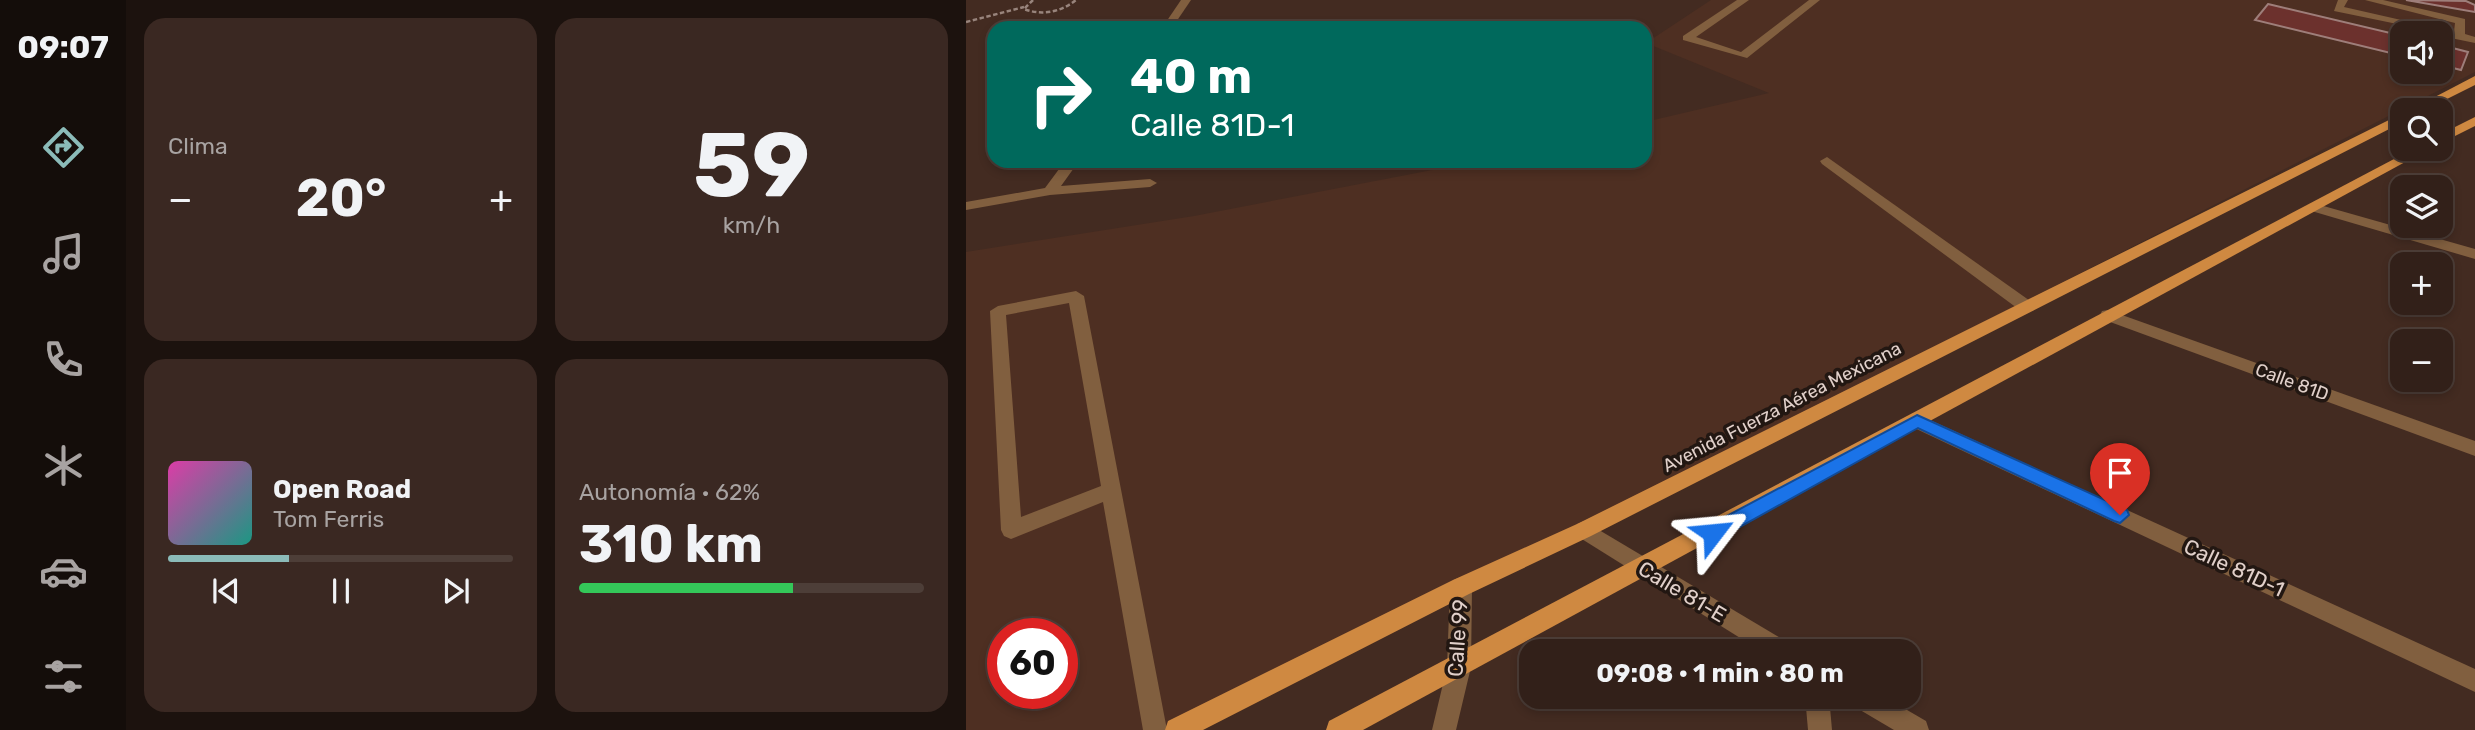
<!DOCTYPE html>
<html lang="es">
<meta charset="utf-8">
<style>
:root{--surface:#322019;--page:#3a2822;--text:#f1f3f6;--muted:#a8a3a2;--line:#4d3e38;--accent:#8bbbb9}
body{margin:0;font-family:Rubik,sans-serif;background:var(--page);color:var(--text);height:100vh;display:flex;flex-direction:column;font-size:26px;white-space:nowrap}
*{box-sizing:border-box;margin:0}
p{font-size:23px;color:var(--muted)}
.icon{flex:none;width:38px;height:38px;fill:none;stroke:currentColor;stroke-width:2;stroke-linecap:round;stroke-linejoin:round}
.map{position:relative;flex:1;overflow:hidden}
.side{display:flex;flex-direction:column;gap:18px;padding:18px;background:#1c120e;width:840px}
.side>*{flex:none}
.guide{position:absolute;left:21px;top:21px;width:665px;height:147px;border-radius:21px;box-shadow:0 4px 10px #0003,0 0 0 2px var(--line);background:#00695c;color:#fff;overflow:hidden}
.buttons{position:absolute;left:1424px;top:21px;display:grid;gap:14px}
.buttons a{display:grid;place-items:center;width:63px;height:63px;border-radius:14px;background:var(--surface);box-shadow:0 4px 10px #0003,0 0 0 2px var(--line);font-size:35px}
.speed{position:absolute;left:21px;top:618px;display:flex;gap:14px;font-size:35px;font-weight:700;text-align:center}
.speed>*{display:grid;place-content:center;width:91px;height:91px;border-radius:50%;background:var(--surface);box-shadow:0 4px 10px #0003,0 0 0 2px var(--line);line-height:1}
.speed .limit{border:10px solid #d22;background:#fff;color:#111}
.pin{position:absolute;display:grid;place-items:center;width:60px;height:60px;color:#fff;margin:-72px -30px;border-radius:50% 50% 50% 0;rotate:-45deg;box-shadow:0 0 7px #0007}
.pin .icon{rotate:45deg}
.me{position:absolute;width:77px;margin:-38px;rotate:61deg;stroke-linejoin:round;filter:drop-shadow(0 0 5px #0008)}
.turn{display:flex;align-items:center;gap:24px;height:147px;padding:0 28px;font-size:32px}
.turn .icon{width:91px;height:91px;stroke-width:2.5}
.turn b{display:block;font-size:49px;line-height:60px}
.big{font-size:52px;font-weight:700;line-height:1.1}
.side .card{flex:1;display:flex;flex-direction:column;justify-content:center;gap:10px;min-width:0;padding:0 24px;border-radius:21px;background:var(--page)}
.side .dial{align-items:center;gap:0}
.dial b{font-size:91px;line-height:1}
.song{display:flex;align-items:center;gap:21px}
.cover{width:84px;height:84px;border-radius:10px;background:linear-gradient(135deg,hsl(320 70% 55%),hsl(170 70% 35%))}
.played{height:7px;border-radius:4px;background:linear-gradient(90deg,var(--accent) 35%,var(--line) 35%)}
.keys{display:flex;justify-content:space-around;direction:ltr}
.heat{display:flex;justify-content:space-between;align-items:center;font-size:38px;direction:ltr}
.charge{height:10px;border-radius:5px;background:linear-gradient(90deg,#34c759 62%,var(--line) 0)}
.side .tiles{flex:1;display:grid;gap:18px;grid-template-columns:repeat(2,1fr)}
.trip{position:absolute;left:553px;top:639px;width:402px;height:70px;border-radius:21px;background:var(--surface);box-shadow:0 4px 10px #0003,0 0 0 2px var(--line);font-weight:700;line-height:70px;text-align:center}
main{display:flex;flex:1;min-height:0}
.menu{display:flex;flex-direction:column;width:126px;justify-content:space-around;align-items:center;background:#140d0a;color:var(--muted)}
.menu .icon{width:49px;height:49px}
.menu .active{color:var(--accent)}
.menu b{font-size:32px;color:var(--text)}
.map>svg:first-child{display:block}
.built{fill:#4e2f22;fill-rule:evenodd}
.building{fill:#6c312d;stroke:#9e7e7a;stroke-width:2}
.lines{fill:none;stroke-linecap:round;stroke-linejoin:round}
.path{stroke:#98847c;stroke-width:2.5;stroke-dasharray:4.5 2.5;stroke-linecap:butt}
.minor{fill:#815f3f;fill-rule:evenodd}
.major{fill:#cf8941;fill-rule:evenodd}
.route{fill:#1a73e8;stroke:#114b97;stroke-width:2}
.labels{text-anchor:middle;stroke-width:7;stroke-linejoin:round;paint-order:stroke}
.street-label{font-size:18px;fill:#e1d0ca;stroke:#221712}
.near-street-label{font-size:21px;fill:#e1d0ca;stroke:#221712}
</style>
<main>
<nav class="menu">
<b>09:07</b>
<svg class="icon active" aria-label="directions" viewBox="0 0 24 24"><path d="M12 3l9 9-9 9-9-9zM9 14v-3h6M13 9l2 2-2 2"/></svg>
<svg class="icon" aria-label="music" viewBox="0 0 24 24"><path d="M9 18V5l10-2v13"/><circle cx="6" cy="18" r="3"/><circle cx="16" cy="16" r="3"/></svg>
<svg class="icon" aria-label="phone" viewBox="0 0 24 24"><path d="M5 4h4l2 5-3 2q2 4 5 5l2-3 5 2v4C11 20 4 13 5 4z"/></svg>
<svg class="icon" aria-label="climate" viewBox="0 0 24 24"><path d="M12 3v18M4 7l16 10M4 17L20 7"/></svg>
<svg class="icon" aria-label="car" viewBox="0 0 24 24"><path d="M5 17H2v-5l4-1 3-4h7l3 4 3 1v5h-3M9 17h6M6 11h13"/><circle cx="7" cy="17" r="2"/><circle cx="17" cy="17" r="2"/></svg>
<svg class="icon" aria-label="filters" viewBox="0 0 24 24"><path d="M4 7h16M4 17h16"/><circle cx="9" cy="7" r="2"/><circle cx="15" cy="17" r="2"/></svg>
</nav>
<section class="side">
<div class="tiles">
<div class="card"><p>Clima</p>
<div class="heat"><a>−</a><b class="big">20°</b><a>+</a></div>
</div>
<div class="card dial"><b>59</b><p>km/h</p></div>
<div class="card">
<div class="song"><i class="cover"></i><div><b>Open Road</b><p>Tom Ferris</p></div></div>
<div class="played"></div>
<div class="keys"><svg class="icon" aria-label="previous" viewBox="0 0 24 24"><path d="M18 5L8 12l10 7zM5 5v14"/></svg><svg class="icon" aria-label="pause" viewBox="0 0 24 24"><path d="M8 5v14M16 5v14"/></svg><svg class="icon" aria-label="next" viewBox="0 0 24 24"><path d="M6 5l10 7-10 7zM19 5v14"/></svg></div>
</div>
<div class="card"><p>Autonomía · 62%</p><b class="big">310 km</b><div class="charge"></div></div>
</div>
</section>
<div class="map">
<svg width="1509" height="730" viewBox="0 0 1509 730">
<rect width="100%" height="100%" fill="#432b21"/>
<!-- built -->
<path class="built" d="M745,0H1509V72L1048,307L197,730H0V252L228,216L513,161H679V122L803,93L680,43ZM1437,33H1475V72H1437ZM37,634H96V693H37Z"/>
<!-- building -->
<g class="building">
<path d="M1440,0L1500,1L1509,5V12Z"/>
<path d="M1302,4L1437,36V56L1289,20Z"/>
<path d="M1475,45L1502,52L1495,70L1475,65Z"/>
</g>
<g class="lines">
<!-- path -->
<g class="path">
<path d="M67,0L58,9C76,16 95,12 110,0"/>
<path d="M0,22L58,7"/>
</g>
<!-- minor -->
<g class="minor">
<path d="M215,0H225L206,28H196Z"/>
<path d="M771,0H783L730,37L775,52L843,0H854L781,58L717,40V36Z"/>
<path d="M1372,0H1382L1378,7L1488,32L1489,23L1399,0H1417L1499,19V34L1509,37V43L1475,36V33L1368,11Z"/>
<path d="M861,157L1067,303L1069,307L1067,311H1055L856,164L854,161Z"/>
<path d="M99,161H113L95,186L184,179L191,183L184,187L84,195L0,210V202L79,188Z"/>
<path d="M1347,203L1509,249V259L1342,210L1340,207Z"/>
<path d="M110,291L118,296L201,730H177L137,502L45,539L38,536L35,530L24,311L32,306ZM103,303L135,486L55,517L40,315Z"/>
<path d="M1142,310L1509,441V456L1136,319L1134,315L1136,311Z"/>
<path d="M951,414L1509,669V692L944,426L942,421L944,416Z"/>
<path d="M618,521L823,643L827,651H795L611,536L608,530L611,524Z"/>
<path d="M495,577L503,580L506,587L505,667L490,730H466L481,667L484,587L487,580Z"/>
<path d="M839,696H863L866,730H842Z"/>
<path d="M881,696H917L960,721L963,730H928L884,704Z"/>
</g>
<!-- major -->
<g class="major">
<path d="M1509,76V85L1459,110H1444Z"/>
<path d="M1437,113V122L625,536L503,594L237,730H199L202,721L487,580L611,524Z"/>
<path d="M1509,117V126L1475,143V134Z"/>
<path d="M1447,149H1463L397,730H360L363,721Z"/>
</g>
</g>
<!-- route -->
<path class="route" d="M951,415L1161,510L1163,515L1154,523L1148,521L952,428L754,538H740L737,533L740,527Z"/>
<g class="labels">
<!-- street labels -->
<g class="street-label">
<text transform="translate(1326 382) rotate(20)" y="6">Calle 81D</text>
<text transform="translate(816 407) rotate(-27)" y="6">Avenida Fuerza Aérea Mexicana</text>
</g>
<!-- near-street labels -->
<g class="near-street-label">
<text transform="translate(1268 568) rotate(25)" y="7">Calle 81D-1</text>
<text transform="translate(716 592) rotate(31)" y="7">Calle 81-E</text>
<text transform="translate(492 638) rotate(-86)" y="7">Calle 99</text>
</g>
</g>
</svg>
<div class="buttons">
<a><svg class="icon" aria-label="sound" viewBox="0 0 24 24"><path d="M4 9h4l5-4v14l-5-4H4zM17 9q2 3 0 6"/></svg></a>
<a><svg class="icon" aria-label="search" viewBox="0 0 24 24"><circle cx="10" cy="10" r="6"/><path d="M15 15l6 6"/></svg></a>
<a><svg class="icon" aria-label="layers" viewBox="0 0 24 24"><path d="M12 4l9 5-9 5-9-5zM3 14l9 5 9-5"/></svg></a>
<a>+</a>
<a>−</a>
</div>
<div class="speed"><div class="limit">60</div></div>
<div class="pin" style="left:1154px;top:515px;background:#d93025"><svg class="icon" aria-label="arrive" viewBox="0 0 24 24"><path d="M6 21V4h12l-3 4 3 4H6"/></svg></div>
<svg class="me" style="left:747px;top:533px" viewBox="-20 -20 40 40"><path d="M0-17L14 15 0 8-14 15z" fill="#1a73e8" stroke="#fff" stroke-width="4"/></svg>
<div class="trip">09:08 · 1 min · 80 m</div>
<div class="guide">
<div class="turn"><svg class="icon" aria-label="right" viewBox="0 0 24 24"><path d="M7 20v-9h11M14 6l5 5-5 5"/></svg><div><b>40 m</b>Calle 81D-1</div></div>
</div>
</div>
</main>
